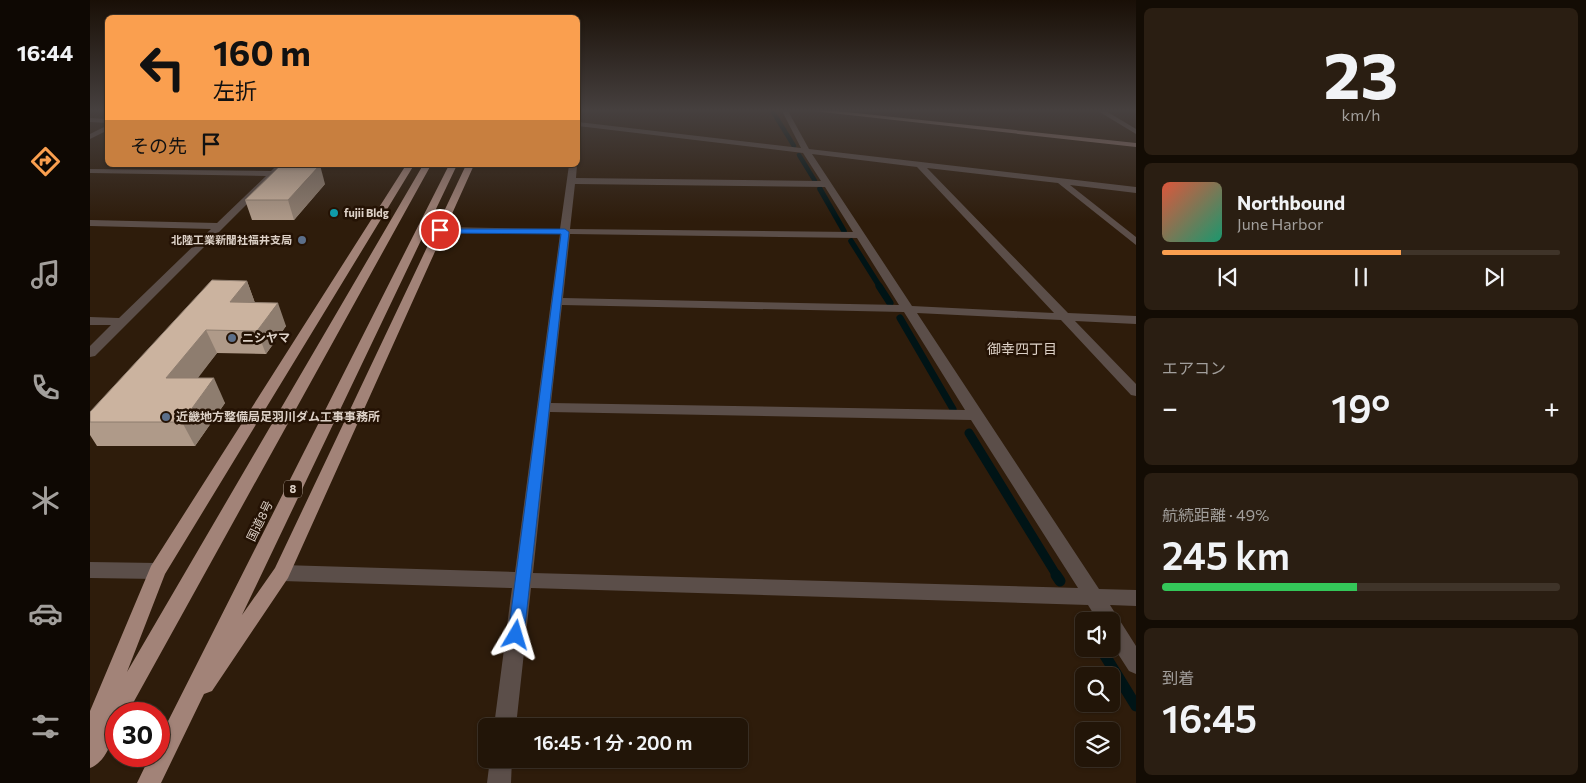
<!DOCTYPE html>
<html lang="ja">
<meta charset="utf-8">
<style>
:root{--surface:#221508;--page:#2a1e12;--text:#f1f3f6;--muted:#a29f9c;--line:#3f3429;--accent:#fa9f4f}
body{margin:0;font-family:Commissioner,"Noto Sans JP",sans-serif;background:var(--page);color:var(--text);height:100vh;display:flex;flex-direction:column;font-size:19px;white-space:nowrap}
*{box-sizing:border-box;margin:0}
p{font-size:16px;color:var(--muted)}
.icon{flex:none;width:28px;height:28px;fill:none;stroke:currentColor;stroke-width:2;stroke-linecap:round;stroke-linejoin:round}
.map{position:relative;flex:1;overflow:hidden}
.panel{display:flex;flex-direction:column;gap:8px;padding:8px;background:#130c04;width:450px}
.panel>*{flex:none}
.hud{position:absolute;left:15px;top:15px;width:475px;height:152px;border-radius:8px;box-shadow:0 1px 4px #0004,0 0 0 1px var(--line);background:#fa9f4f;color:#111;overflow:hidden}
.tools{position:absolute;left:985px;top:612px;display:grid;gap:10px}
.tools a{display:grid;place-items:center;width:45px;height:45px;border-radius:8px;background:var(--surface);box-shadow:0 1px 4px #0004,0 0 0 1px var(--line);font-size:25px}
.speed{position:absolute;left:15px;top:702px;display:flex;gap:10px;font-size:25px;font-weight:700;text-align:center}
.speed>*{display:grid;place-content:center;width:65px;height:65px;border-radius:50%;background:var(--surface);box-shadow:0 1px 4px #0004,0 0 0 1px var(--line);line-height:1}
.speed .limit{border:8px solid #d22;background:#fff;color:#111}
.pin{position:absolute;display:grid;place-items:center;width:42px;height:42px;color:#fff;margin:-21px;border:2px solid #fff;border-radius:50%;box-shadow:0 1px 5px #0007}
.me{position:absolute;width:55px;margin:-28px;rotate:7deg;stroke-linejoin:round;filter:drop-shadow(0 0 4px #0008)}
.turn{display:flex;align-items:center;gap:18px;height:105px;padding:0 25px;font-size:22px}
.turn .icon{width:65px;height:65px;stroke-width:2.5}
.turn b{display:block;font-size:35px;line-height:42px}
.then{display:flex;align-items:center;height:48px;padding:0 25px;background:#0003;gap:10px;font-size:19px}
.big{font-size:38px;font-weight:600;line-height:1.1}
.panel .card{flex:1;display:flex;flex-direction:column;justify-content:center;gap:8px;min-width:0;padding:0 18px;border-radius:8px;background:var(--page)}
.panel .dial{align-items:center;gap:0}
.dial b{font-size:65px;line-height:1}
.song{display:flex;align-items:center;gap:15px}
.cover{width:60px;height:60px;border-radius:8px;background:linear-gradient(135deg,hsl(10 70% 55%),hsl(160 70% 35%))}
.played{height:5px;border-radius:2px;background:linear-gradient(90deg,var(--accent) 60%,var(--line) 60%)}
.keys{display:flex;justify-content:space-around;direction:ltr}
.heat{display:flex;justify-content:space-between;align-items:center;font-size:28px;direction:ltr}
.charge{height:8px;border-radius:4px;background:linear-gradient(90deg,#34c759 49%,var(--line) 0)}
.trip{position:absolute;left:388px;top:718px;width:270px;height:50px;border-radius:8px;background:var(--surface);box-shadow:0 1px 4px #0004,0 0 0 1px var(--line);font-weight:600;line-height:50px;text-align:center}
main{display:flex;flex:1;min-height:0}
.menu{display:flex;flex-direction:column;width:90px;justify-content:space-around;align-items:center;background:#0e0803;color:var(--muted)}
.menu .icon{width:35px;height:35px}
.menu .selected{color:var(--accent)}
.menu b{font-size:22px;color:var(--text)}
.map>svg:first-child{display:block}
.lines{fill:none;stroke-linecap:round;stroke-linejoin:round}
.stream-far4{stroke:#001416;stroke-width:4.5}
.stream-far3{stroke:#001416;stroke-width:5.5}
.stream-far2{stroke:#001416;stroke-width:7}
.stream-far1{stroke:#001416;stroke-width:9}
.stream{stroke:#001416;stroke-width:11}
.minor{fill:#5b4e49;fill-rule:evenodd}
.primary{fill:#967a71;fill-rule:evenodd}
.trunk{fill:#a28378;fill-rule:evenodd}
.wall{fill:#af9a89}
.shaded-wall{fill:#8e7d6f}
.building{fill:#cbb39f;stroke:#8e7d6f}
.route{fill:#1a73e8;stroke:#114b97}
.culture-dot{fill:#0f9aa8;stroke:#241204;stroke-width:2}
.service-dot{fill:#5c6f8a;stroke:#241204;stroke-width:2}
.labels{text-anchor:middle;stroke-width:5;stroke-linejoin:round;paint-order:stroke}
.far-poi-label{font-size:11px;font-weight:bold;fill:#ddd1c7;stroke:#241204;text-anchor:start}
.shield{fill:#241204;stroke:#a6988c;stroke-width:1}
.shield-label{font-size:11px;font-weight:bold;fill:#ddd1c7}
.poi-label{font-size:12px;font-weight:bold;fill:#ddd1c7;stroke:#241204;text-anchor:start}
.street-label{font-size:12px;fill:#ddd1c7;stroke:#241204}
.neighbourhood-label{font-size:14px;fill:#ddd1c7;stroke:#241204}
</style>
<main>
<nav class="menu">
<b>16:44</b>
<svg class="icon selected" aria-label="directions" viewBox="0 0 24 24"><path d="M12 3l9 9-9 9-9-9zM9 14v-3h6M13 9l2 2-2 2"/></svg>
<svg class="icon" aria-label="music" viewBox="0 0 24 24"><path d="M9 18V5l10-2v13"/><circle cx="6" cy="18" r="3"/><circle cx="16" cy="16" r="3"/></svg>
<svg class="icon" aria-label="phone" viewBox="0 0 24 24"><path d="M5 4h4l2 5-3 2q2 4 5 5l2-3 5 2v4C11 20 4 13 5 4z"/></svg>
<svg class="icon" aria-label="climate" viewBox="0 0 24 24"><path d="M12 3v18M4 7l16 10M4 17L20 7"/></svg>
<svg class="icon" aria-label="car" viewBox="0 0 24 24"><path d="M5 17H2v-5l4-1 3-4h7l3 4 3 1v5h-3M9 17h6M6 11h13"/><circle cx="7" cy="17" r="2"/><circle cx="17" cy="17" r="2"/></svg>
<svg class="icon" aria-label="filters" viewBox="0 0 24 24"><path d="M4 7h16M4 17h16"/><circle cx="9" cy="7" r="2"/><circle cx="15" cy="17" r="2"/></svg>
</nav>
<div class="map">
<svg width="1046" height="783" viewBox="0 0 1046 783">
<rect width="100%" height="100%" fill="#2e1c0b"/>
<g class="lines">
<!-- stream-far4 -->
<g class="stream-far4">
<path d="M683,112L704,146"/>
<path d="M709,155L725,181"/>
</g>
<!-- stream-far3 -->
<g class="stream-far3">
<path d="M730,189L754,231"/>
<path d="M761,241L790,287"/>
</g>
<!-- stream-far2 -->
<g class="stream-far2">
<path d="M789,286L800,303"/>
<path d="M810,318L863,409"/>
</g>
<!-- stream-far1 -->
<path class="stream-far1" d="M879,433L967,576"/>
<!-- stream -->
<g class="stream">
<path d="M966,575L970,581"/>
<path d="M993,620L994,622"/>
<path d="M1011,649L1046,706"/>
</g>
<!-- minor -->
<g class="minor">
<path d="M692,111H698L719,149L1046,187V193L980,185L1046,237V245L968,183L837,168L978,313L1046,316V324L985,321L1046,384V396L1041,395L971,320L827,313L1009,589L1046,590V606L1020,605L1046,646V674L1039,671L1021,643V621H1008L998,605L441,588L426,726H404L422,588L192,581L186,578L183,573L186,568L192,565L425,572L470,234L350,233L345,230L350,227L470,229L479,165H487L486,178L731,181L713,153L488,126V122L711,148ZM722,154L827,167L964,313L822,306ZM485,184L735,187L763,232L480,229ZM480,234L767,238L809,305L473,298ZM472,305L814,312L875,410L461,403ZM460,412L881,420L988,588L443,573Z"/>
<path d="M1008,111H1016L1046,129V134Z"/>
<path d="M0,118L18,119V123L0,122Z"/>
<path d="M18,125V130L0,139V134Z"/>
<path d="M187,165H196L5,356L0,357V346L21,325H0V317L29,318L121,229L0,226V220L127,223L176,176L0,173V169L181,171Z"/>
<path d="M0,562L67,563L73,566L76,571L73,576L67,579L0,578Z"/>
<path d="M400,759H422L421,783H397Z"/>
</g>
<!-- primary -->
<path class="primary" d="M723,111H747L1046,143V147Z"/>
<!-- trunk -->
<g class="trunk">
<path d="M316,165H324L75,574L37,672L333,165H341L37,714H26C26,732 19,761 0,768V711L61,566Z"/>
<path d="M359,165H367L152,615L185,568L376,165H384L198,578L122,691L114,694L71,783H47L60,756H69V739Z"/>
</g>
</g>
<!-- wall -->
<g class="wall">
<path d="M235,184L204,220H162L155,200Z"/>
<path d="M157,281L165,303L196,326L176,354L127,353L107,378L135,403L105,446H7L0,435V412Z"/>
</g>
<!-- shaded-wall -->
<g class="shaded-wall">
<path d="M230,165L235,184L204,220L198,200Z"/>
<path d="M157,281L165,303L140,302Z"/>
<path d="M188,303L196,326L176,354L167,331Z"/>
<path d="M116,330L127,353L89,403L76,378Z"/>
<path d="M124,378L135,403L105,446L92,422Z"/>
</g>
<!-- building -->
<g class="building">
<path d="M191,165H230L198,200H155Z"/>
<path d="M122,280L157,281L140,302L188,303L167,331L116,330L76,378H124L92,422H0V412Z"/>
</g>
<!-- sky -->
<linearGradient id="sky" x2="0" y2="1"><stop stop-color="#190f06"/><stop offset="0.5" stop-color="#46403f"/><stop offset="1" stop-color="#46403f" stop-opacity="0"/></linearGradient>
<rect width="1046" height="221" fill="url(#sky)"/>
<!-- route -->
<path class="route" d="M347,229H475L479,232L434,635L432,641L426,643L420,641L418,635L471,234L350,233L347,232Z"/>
<!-- markers -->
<circle class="culture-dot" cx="244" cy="213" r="5"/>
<g class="service-dot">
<circle cx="212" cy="240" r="5"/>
<circle cx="142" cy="338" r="5"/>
<circle cx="76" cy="417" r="5"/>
</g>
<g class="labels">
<!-- far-poi labels -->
<g class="far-poi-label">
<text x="254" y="217">fujii Bldg</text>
<text x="202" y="244" text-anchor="end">北陸工業新聞社福井支局</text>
</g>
<!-- shield labels -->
<rect class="shield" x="194" y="480.5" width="18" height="17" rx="4"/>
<g class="shield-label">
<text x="203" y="493">8</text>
</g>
<!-- poi labels -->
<g class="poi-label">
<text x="152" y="342">ニシヤマ</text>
<text x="86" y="421">近畿地方整備局足羽川ダム工事事務所</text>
</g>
<!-- street labels -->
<g class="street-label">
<text transform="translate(170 521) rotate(-64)" y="4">国道8号</text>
</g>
<!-- neighbourhood labels -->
<g class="neighbourhood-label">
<text x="932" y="354">御幸四丁目</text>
</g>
</g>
</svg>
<div class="tools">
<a><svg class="icon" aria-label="sound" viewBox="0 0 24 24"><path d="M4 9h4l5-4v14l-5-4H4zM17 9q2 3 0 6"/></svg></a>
<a><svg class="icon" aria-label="search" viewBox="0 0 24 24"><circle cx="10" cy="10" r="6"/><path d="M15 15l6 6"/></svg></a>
<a><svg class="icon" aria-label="layers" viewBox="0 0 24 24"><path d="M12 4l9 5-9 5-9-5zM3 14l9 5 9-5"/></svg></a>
</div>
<div class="speed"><div class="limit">30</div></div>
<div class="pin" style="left:350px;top:230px;background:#d93025"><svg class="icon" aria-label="arrive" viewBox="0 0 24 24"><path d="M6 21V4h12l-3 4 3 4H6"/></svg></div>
<svg class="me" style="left:426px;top:635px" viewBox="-20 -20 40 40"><path d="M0-17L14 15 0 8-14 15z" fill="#1a73e8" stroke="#fff" stroke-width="4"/></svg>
<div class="trip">16:45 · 1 分 · 200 m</div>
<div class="hud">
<div class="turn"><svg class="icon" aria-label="left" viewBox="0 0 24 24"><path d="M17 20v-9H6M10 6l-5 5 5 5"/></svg><div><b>160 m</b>左折</div></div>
<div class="then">その先<svg class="icon" aria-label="arrive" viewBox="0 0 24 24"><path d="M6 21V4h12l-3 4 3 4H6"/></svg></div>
</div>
</div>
<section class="panel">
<div class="card dial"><b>23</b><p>km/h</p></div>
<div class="card">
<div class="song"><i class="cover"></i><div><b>Northbound</b><p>June Harbor</p></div></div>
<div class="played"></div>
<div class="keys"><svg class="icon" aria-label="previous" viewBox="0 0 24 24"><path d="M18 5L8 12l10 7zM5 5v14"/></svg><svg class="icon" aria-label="pause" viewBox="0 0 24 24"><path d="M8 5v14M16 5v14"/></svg><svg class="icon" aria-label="next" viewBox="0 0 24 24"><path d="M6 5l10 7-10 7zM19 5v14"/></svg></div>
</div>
<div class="card"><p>エアコン</p>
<div class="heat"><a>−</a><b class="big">19°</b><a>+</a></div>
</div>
<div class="card"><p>航続距離 · 49%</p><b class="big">245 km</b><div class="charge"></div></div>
<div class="card"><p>到着</p><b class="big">16:45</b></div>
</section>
</main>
